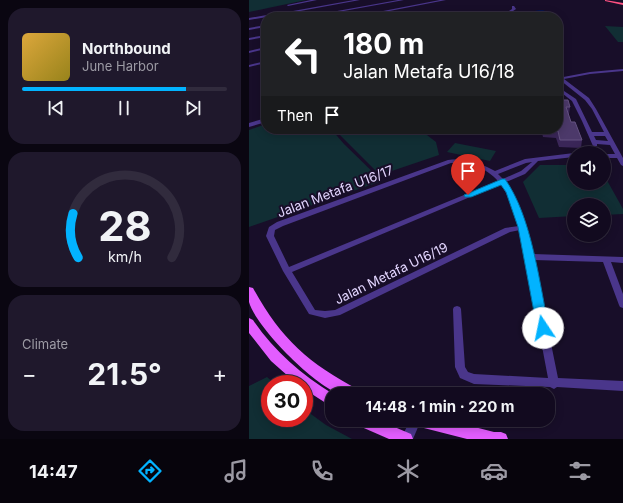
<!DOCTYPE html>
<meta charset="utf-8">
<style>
:root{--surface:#120a1f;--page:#1f182c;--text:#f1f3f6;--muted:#9c9aa4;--line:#312b3d;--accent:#02b3ff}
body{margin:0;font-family:Inter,sans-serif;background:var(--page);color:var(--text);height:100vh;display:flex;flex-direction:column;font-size:15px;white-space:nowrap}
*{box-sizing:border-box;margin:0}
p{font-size:13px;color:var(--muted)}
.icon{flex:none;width:22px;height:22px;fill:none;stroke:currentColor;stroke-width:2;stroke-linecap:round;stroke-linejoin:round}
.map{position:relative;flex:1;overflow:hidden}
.panel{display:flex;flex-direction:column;gap:8px;padding:8px;background:#0a0611;width:249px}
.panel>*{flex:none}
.hud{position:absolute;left:12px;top:12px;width:302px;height:122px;border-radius:16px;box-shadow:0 2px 10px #0003,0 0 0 1px var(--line);background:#202124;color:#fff;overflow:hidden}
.tools{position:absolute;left:318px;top:146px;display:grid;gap:8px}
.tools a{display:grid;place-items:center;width:44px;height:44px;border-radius:50%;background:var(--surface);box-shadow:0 2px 10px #0003,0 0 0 1px var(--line);font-size:20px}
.speed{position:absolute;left:12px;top:375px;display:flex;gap:8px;font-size:20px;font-weight:700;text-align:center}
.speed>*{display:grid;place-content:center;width:52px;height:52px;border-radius:50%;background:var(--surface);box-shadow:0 2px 10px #0003,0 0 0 1px var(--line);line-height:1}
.speed .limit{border:6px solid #d22;background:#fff;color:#111}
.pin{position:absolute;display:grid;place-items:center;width:34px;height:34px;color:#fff;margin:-41px -17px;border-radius:50% 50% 50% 0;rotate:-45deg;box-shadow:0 0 4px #0007}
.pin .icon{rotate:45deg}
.me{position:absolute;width:44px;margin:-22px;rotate:349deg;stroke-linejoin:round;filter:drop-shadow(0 0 3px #0008)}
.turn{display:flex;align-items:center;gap:14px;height:84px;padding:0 16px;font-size:18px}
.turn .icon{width:52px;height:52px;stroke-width:2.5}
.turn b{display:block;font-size:28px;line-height:34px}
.then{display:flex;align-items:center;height:38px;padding:0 16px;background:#0003;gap:8px;font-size:15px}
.big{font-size:30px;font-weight:700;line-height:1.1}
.panel .card{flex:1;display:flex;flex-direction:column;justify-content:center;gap:6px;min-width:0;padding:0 14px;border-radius:16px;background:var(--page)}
.panel .dial{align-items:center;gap:0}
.dial svg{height:104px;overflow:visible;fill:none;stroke:var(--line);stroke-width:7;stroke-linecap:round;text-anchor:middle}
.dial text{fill:var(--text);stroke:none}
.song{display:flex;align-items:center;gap:12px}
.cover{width:48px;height:48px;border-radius:6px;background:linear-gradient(135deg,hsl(40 70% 55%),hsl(50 70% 35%))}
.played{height:4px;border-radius:2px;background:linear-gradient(90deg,var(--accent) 80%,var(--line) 80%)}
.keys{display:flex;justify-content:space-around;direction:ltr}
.heat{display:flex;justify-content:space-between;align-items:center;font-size:22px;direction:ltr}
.trip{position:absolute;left:76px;top:387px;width:230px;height:40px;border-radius:16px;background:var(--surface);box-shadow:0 2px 10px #0003,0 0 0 1px var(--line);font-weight:700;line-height:40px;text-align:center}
.dock{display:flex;height:64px;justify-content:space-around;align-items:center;background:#07040c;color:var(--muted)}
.dock .icon{width:28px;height:28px}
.dock .active{color:var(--accent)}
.dock b{font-size:18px;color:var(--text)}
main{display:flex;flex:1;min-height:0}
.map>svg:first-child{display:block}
.green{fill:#112e34}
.water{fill:#07124a}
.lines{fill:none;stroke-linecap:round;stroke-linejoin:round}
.minor{fill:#4a368b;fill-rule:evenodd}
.major{fill:#e35dff;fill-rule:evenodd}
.highway{fill:#ff5182;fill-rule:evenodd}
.wall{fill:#3a2658}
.shaded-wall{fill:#25153d}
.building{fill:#4c396a;stroke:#645281}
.route{fill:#02b3ff;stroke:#0174a6}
.labels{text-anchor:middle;stroke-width:4;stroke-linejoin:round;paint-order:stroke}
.street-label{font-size:13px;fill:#e3d6ff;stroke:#180e29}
</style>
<main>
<section class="panel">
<div class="card">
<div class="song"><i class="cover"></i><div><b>Northbound</b><p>June Harbor</p></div></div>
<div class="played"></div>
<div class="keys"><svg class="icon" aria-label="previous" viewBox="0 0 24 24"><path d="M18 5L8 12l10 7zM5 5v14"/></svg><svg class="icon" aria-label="pause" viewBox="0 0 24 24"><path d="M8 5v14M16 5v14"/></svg><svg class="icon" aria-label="next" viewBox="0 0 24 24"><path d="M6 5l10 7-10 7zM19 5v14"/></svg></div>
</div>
<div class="card dial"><svg viewBox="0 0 100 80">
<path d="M14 69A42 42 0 1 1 86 69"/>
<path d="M14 69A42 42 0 0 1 10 35" stroke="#02b3ff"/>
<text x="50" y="56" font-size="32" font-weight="700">28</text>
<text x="50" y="72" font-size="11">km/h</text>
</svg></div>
<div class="card"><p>Climate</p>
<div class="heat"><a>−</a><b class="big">21.5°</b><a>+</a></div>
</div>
</section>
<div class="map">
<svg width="374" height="439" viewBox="0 0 374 439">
<rect width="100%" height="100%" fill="#180e29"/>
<!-- green -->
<g class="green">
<path d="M0,0H57L0,12Z"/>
<path d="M356,26L374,27V42H369Z"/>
<path d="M17,124V129H82L95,144L133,181L0,227V130Z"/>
<path d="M85,129H159L163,132L170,129L187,142L190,155L131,175Z"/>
<path d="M206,143L247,151L241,161L198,152Z"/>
<path d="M291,165H325V183H355V175L374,209V214L355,215V205H325V216L290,218L274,182Z"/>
<path d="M18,377L26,384H21V418H55V409L77,425L103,439H0V386Z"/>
</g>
<!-- water -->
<path class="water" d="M294,10L309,17L264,16L290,10Z"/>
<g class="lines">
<!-- minor -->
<g class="minor">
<path d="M62,0H68L39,6L38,5Z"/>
<path d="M105,0H111L46,12L44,11Z"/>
<path d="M149,0H155L62,17H55Z"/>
<path d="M191,0H197L110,17H103Z"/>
<path d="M263,6H265L267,9C260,15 248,17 238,17L260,11L263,9Z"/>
<path d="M29,13L41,14L46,17L29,15L0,20V18Z"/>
<path d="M17,25V27L0,30V28Z"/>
<path d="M17,35V37L0,40V38Z"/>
<path d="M17,47V49L0,53V51Z"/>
<path d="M17,61V63L0,67V65Z"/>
<path d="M374,69V71L341,74L315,79L340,98L347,109L374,158V166L372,165L368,158H355V154H366L361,145L348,144V146H344L333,121L323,101L309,90V87L327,99L343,132H355L343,109L336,100L311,80H309V78L341,72ZM345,136H356L359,141L347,140Z"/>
<path d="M17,118V122L0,127V123Z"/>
<path d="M325,153V157L289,161L276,174L257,182C272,204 278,228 284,254L374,257V263L362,262L374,294V308L371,307L370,305L354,262L285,260L309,378L374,381V391L308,387L305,389L301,387L225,384L211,378L206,367L204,309L205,307L208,306L211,307L212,309L216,367L219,372L225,374L299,378L271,230L261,232L91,315L76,318L60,314L34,271L17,236L20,227L28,222L199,160C215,157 232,163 246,171L276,159ZM283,162L272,171L256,178L254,179L249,174L277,163ZM202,163C219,163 237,167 249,181L40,267L25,236L26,230L34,226ZM252,184L263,204L270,226L256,228L86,310L76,311L66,310L43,272Z"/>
<path d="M161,420H172L164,439H152Z"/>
</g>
<!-- major -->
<g class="major">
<path d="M0,287L4,288C32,339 59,363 110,390L112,394C106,394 99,395 93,394C69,390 6,326 0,302C0,298 0,292 0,287Z"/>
<path d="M0,318L4,320C25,351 52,374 84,394L83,407L55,389V384H48L22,361L4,338L0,333Z"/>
<path d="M106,420H129L162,434L164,439H140L108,425Z"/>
<path d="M164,420H198L245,432H252L257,434L259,439H218L171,427L166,425Z"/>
</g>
<!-- highway -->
<path class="highway" d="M356,0L374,3V5L356,1Z"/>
</g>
<!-- wall -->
<path class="wall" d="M309,100L321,107L320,114H319L322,122L333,140L332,148L310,147L307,138L294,137L292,129H309Z"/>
<!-- shaded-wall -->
<path class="shaded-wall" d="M313,88L312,95H309V89Z"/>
<!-- building -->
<g class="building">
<path d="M309,85L313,88L309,89Z"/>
<path d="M309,100H319L321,107H317L322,122H326L333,140H311L309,131L295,130L294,129H309Z"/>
</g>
<!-- route -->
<path class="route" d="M253,179H256C283,217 290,282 300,328L298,331L294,332L290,331L288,328L269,227L257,192L252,185L222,197H216L215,195Z"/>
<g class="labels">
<!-- street labels -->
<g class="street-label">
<text transform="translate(86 191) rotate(-21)" y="5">Jalan Metafa U16/17</text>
<text transform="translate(142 273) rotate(-26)" y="5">Jalan Metafa U16/19</text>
</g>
</g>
</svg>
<div class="tools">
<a><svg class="icon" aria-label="sound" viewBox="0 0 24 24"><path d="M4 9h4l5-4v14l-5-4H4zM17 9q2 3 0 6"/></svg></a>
<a><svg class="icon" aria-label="layers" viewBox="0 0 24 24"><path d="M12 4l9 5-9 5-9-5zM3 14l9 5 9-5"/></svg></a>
</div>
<div class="speed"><div class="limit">30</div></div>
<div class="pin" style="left:219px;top:195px;background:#d93025"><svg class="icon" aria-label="arrive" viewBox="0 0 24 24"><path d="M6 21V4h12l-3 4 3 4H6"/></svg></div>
<svg class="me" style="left:294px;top:328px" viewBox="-20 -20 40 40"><circle r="19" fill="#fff"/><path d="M0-13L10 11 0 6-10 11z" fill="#02b3ff"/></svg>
<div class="trip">14:48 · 1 min · 220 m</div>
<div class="hud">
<div class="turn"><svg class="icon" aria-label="left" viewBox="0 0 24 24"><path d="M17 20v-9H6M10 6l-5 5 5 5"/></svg><div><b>180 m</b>Jalan Metafa U16/18</div></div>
<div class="then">Then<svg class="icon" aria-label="arrive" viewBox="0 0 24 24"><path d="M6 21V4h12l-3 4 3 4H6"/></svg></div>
</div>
</div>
</main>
<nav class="dock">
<b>14:47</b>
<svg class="icon active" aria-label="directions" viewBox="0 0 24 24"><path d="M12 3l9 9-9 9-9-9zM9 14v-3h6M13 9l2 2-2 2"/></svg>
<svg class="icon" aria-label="music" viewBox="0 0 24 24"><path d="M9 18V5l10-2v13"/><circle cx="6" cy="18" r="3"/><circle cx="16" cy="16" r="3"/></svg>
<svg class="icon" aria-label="phone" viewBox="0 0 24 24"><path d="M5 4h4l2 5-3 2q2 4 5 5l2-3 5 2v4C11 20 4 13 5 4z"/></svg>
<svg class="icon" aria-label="climate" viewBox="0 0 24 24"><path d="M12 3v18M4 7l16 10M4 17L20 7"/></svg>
<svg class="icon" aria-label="car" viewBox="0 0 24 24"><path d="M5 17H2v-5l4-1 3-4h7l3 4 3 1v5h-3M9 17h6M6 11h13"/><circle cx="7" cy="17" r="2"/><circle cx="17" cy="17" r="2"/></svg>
<svg class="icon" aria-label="filters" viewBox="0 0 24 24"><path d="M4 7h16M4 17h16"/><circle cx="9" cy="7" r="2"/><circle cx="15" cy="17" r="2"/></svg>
</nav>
